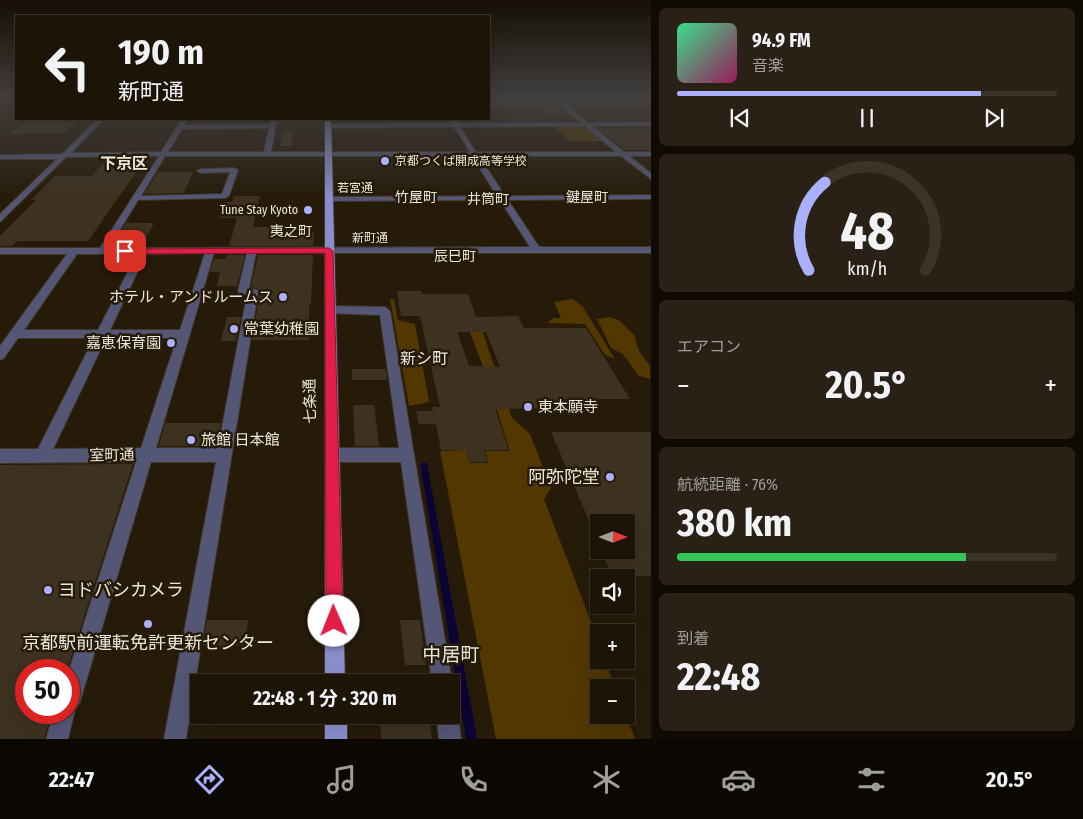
<!DOCTYPE html>
<html lang="ja">
<meta charset="utf-8">
<style>
:root{--surface:#1c1407;--page:#292115;--text:#f1f3f6;--muted:#a09e9b;--line:#3a3328;--accent:#aab0fb}
body{margin:0;font-family:"Fira Sans Condensed","Noto Sans JP",sans-serif;background:var(--page);color:var(--text);height:100vh;display:flex;flex-direction:column;font-size:19px;white-space:nowrap}
*{box-sizing:border-box;margin:0}
p{font-size:16px;color:var(--muted)}
.icon{flex:none;width:28px;height:28px;fill:none;stroke:currentColor;stroke-width:2;stroke-linecap:round;stroke-linejoin:round}
.map{position:relative;flex:1;overflow:hidden}
.sheet{display:flex;flex-direction:column;gap:8px;padding:8px;background:#0f0b04;width:432px}
.sheet>*{flex:none}
.top-card{position:absolute;left:15px;top:15px;width:475px;height:105px;border-radius:0px;box-shadow:0 5px 20px #0002,0 0 0 1px var(--line);background:#1c1407;color:var(--text);overflow:hidden}
.needle{width:32px;rotate:90deg}
.fabs{position:absolute;left:590px;top:514px;display:grid;gap:10px}
.fabs a{display:grid;place-items:center;width:45px;height:45px;border-radius:0px;background:var(--surface);box-shadow:0 5px 20px #0002,0 0 0 1px var(--line);font-size:25px}
.speed{position:absolute;left:15px;top:659px;display:flex;gap:10px;font-size:25px;font-weight:700;text-align:center}
.speed>*{display:grid;place-content:center;width:65px;height:65px;border-radius:50%;background:var(--surface);box-shadow:0 5px 20px #0002,0 0 0 1px var(--line);line-height:1}
.speed .limit{border:8px solid #d22;background:#fff;color:#111}
.pin{position:absolute;display:grid;place-items:center;width:42px;height:42px;color:#fff;margin:-21px;border-radius:10px;box-shadow:0 2px 8px #0006}
.me{position:absolute;width:55px;margin:-28px;rotate:359deg;stroke-linejoin:round;filter:drop-shadow(0 0 4px #0008)}
.turn{display:flex;align-items:center;gap:18px;height:105px;padding:0 20px;font-size:22px}
.turn .icon{width:65px;height:65px;stroke-width:2.5}
.turn b{display:block;font-size:35px;line-height:42px}
.big{font-size:38px;font-weight:700;line-height:1.1}
.sheet .widget{flex:1;display:flex;flex-direction:column;justify-content:center;gap:8px;min-width:0;padding:0 18px;border-radius:8px;background:var(--page)}
.sheet .dial{align-items:center;gap:0}
.dial svg{height:130px;overflow:visible;fill:none;stroke:var(--line);stroke-width:7;stroke-linecap:round;text-anchor:middle}
.dial text{fill:var(--text);stroke:none}
.song{display:flex;align-items:center;gap:15px}
.cover{width:60px;height:60px;border-radius:8px;background:linear-gradient(135deg,hsl(150 70% 55%),hsl(330 70% 35%))}
.played{height:5px;border-radius:2px;background:linear-gradient(90deg,var(--accent) 80%,var(--line) 80%)}
.keys{display:flex;justify-content:space-around;direction:ltr}
.heat{display:flex;justify-content:space-between;align-items:center;font-size:28px;direction:ltr}
.charge{height:8px;border-radius:4px;background:linear-gradient(90deg,#34c759 76%,var(--line) 0)}
.trip{position:absolute;left:190px;top:674px;width:270px;height:50px;border-radius:0px;background:var(--surface);box-shadow:0 5px 20px #0002,0 0 0 1px var(--line);font-weight:700;line-height:50px;text-align:center}
.dock{display:flex;height:80px;justify-content:space-around;align-items:center;background:#0b0803;color:var(--muted)}
.dock .icon{width:35px;height:35px}
.dock .current{color:var(--accent)}
.dock b{font-size:22px;color:var(--text)}
main{display:flex;flex:1;min-height:0}
.map>svg:first-child{display:block}
.green{fill:#523701}
.water{fill:#0b0333}
.building{fill:#3d311f;fill-rule:evenodd}
.lines{fill:none;stroke-linecap:round;stroke-linejoin:round}
.minor-casing{stroke:#423726;stroke-width:2}
.major-casing{stroke:#423726;stroke-width:2}
.minor{fill:#535675;fill-rule:evenodd}
.major{fill:#8a8ecf;fill-rule:evenodd}
.route{fill:#e11d48;stroke:#92132f}
.poi-dot{fill:#aab0fb;stroke:#261b09;stroke-width:2}
.labels{text-anchor:middle;stroke-width:5;stroke-linejoin:round;paint-order:stroke}
.far-poi-label{font-size:12px;fill:#ece5da;stroke:#261b09;text-anchor:start}
.far-street-label{font-size:12px;fill:#ece5da;stroke:#261b09}
.far-neighbourhood-label{font-size:14px;fill:#ece5da;stroke:#261b09}
.poi-label{font-size:15px;fill:#ece5da;stroke:#261b09;text-anchor:start}
.street-label{font-size:15px;fill:#ece5da;stroke:#261b09}
.far-district-label{font-size:16px;font-weight:bold;fill:#ece5da;stroke:#261b09}
.neighbourhood-label{font-size:16px;fill:#ece5da;stroke:#261b09}
.near-poi-label{font-size:18px;fill:#ece5da;stroke:#261b09;text-anchor:end}
.near-neighbourhood-label{font-size:19px;fill:#ece5da;stroke:#261b09}
</style>
<main>
<div class="map">
<svg width="651" height="739" viewBox="0 0 651 739">
<rect width="100%" height="100%" fill="#261b09"/>
<!-- green -->
<g class="green">
<path d="M554,126H584L602,141H570Z"/>
<path d="M390,299H394L398,320L415,324L429,402L409,406Z"/>
<path d="M573,299L583,307L615,359L605,355L585,324L547,323L553,318H561L554,302Z"/>
<path d="M609,317L619,320L634,335L639,351L650,366V379L639,376L623,354L611,348L597,319Z"/>
<path d="M465,319H478L512,418L530,434L551,488L544,499L599,643V660H605L615,687L599,688V715H626L635,739H496L440,451L466,450L470,463H488L485,451H510L483,366Z"/>
</g>
<!-- water -->
<path class="water" d="M420,463H427L477,739H466Z"/>
<!-- building -->
<g class="building">
<path d="M540,106H558L570,116H551Z"/>
<path d="M30,119H80L64,133L9,134Z"/>
<path d="M597,128H651V150H625Z"/>
<path d="M282,132H293L292,146H280Z"/>
<path d="M144,161L88,241H17L12,246H0V236L36,200H31L55,176H92L104,162Z"/>
<path d="M158,172H193L184,193L144,194Z"/>
<path d="M234,196H260L253,227H280L279,234L314,232L313,246H229L237,218H219L224,202H232Z"/>
<path d="M126,223H154L143,244H113Z"/>
<path d="M227,255H245L237,286H217L220,272H210L214,259H225Z"/>
<path d="M258,255H313L311,304H309V340H252L260,292L257,288L251,287Z"/>
<path d="M397,291H421L422,294H468L476,317L518,316L524,328H586L630,399H558L562,408L495,409L509,450H484L487,462H470L466,450H441L436,424H419L416,411H433L432,407H440L420,316H401ZM457,332H486L500,367L469,366Z"/>
<path d="M227,317H241L236,341H221Z"/>
<path d="M352,369H386L387,380H352Z"/>
<path d="M353,405H374L379,446H355Z"/>
<path d="M165,423H221L216,446H159Z"/>
<path d="M551,432H651V576H612L601,550H626V522H599V544Z"/>
<path d="M133,464L67,670H26V712H52L44,739H0V465Z"/>
<path d="M207,620H248L245,646H203Z"/>
<path d="M400,620H420L426,665H405Z"/>
<path d="M380,715H429L432,739H381Z"/>
</g>
<g class="lines">
<defs>
<g id="minor">
<path d="M558,99L651,100V104H565L588,123L651,122V126H592L624,152H651V156H629L651,173V179L621,156H479L505,196L651,195V199L508,200L539,247H651V253H256L249,288L257,290L258,292L186,739H164L216,462H151L80,702L75,710L68,739H46L54,712H69V670L136,462L0,463V449H38L94,338H18L4,358L0,360V346L67,254H0V248H100L159,156L66,157L0,222V214L57,159H0V155L62,154L98,119H104L71,153L161,152L182,119H188L184,125L270,124L271,119H277L271,152H470L454,127L329,128L326,126L329,124L452,123L450,121L453,119L458,123H581L559,104L489,105V101ZM585,126L616,152H476L460,127ZM269,128L264,152H168L182,129ZM165,156H472L497,196L330,197L326,199L330,201L500,200L530,247L109,248L138,200L225,198L229,196L238,170L234,168L201,169L197,171L201,173L230,172L222,194L141,196ZM205,253L180,330H110L146,254ZM214,253H247L238,291L239,293L247,295L218,448H156ZM77,254H137L98,330H24ZM106,338H177L141,448L53,449Z"/>
<path d="M330,306L385,307L390,311L452,682L451,685V682H432L401,462H332L327,460L325,455L327,450L332,448H399L380,315L326,313L325,310Z"/>
<path d="M451,706L455,707L458,715L461,739H439L436,715H451Z"/>
</g>
<g id="major">
<path d="M325,119H331L345,682H325Z"/>
<rect x="325" y="715" width="22" height="24"/>
</g>
</defs>
<!-- minor casing -->
<use href="#minor" class="minor-casing"/>
<!-- major casing -->
<use href="#major" class="major-casing"/>
<!-- minor -->
<use href="#minor" class="minor"/>
<!-- major -->
<use href="#major" class="major"/>
</g>
<!-- sky -->
<linearGradient id="sky" x2="0" y2="1"><stop stop-color="#150f05"/><stop offset="0.48" stop-color="#413f3e"/><stop offset="1" stop-color="#413f3e" stop-opacity="0"/></linearGradient>
<rect width="651" height="200" fill="url(#sky)"/>
<!-- route -->
<path class="route" d="M329,248L333,251L343,621L341,627L334,630L328,627L326,621L325,253L125,254L121,251L125,249Z"/>
<!-- markers -->
<g class="poi-dot">
<circle cx="385" cy="161" r="5"/>
<circle cx="308" cy="210" r="5"/>
<circle cx="283" cy="297" r="5"/>
<circle cx="234" cy="329" r="5"/>
<circle cx="171" cy="343" r="5"/>
<circle cx="528" cy="407" r="5"/>
<circle cx="191" cy="440" r="5"/>
<circle cx="610" cy="477" r="5"/>
<circle cx="48" cy="590" r="5"/>
<circle cx="148" cy="624" r="5"/>
</g>
<g class="labels">
<!-- far-poi labels -->
<g class="far-poi-label">
<text x="395" y="165">京都つくば開成高等学校</text>
<text x="298" y="214" text-anchor="end">Tune Stay Kyoto</text>
</g>
<!-- far-street labels -->
<g class="far-street-label">
<text x="355" y="192">若宮通</text>
<text x="370" y="242">新町通</text>
</g>
<!-- far-neighbourhood labels -->
<g class="far-neighbourhood-label">
<text x="416" y="202">竹屋町</text>
<text x="587" y="202">鍵屋町</text>
<text x="488" y="204">井筒町</text>
<text x="291" y="236">夷之町</text>
<text x="455" y="261">辰巳町</text>
</g>
<!-- poi labels -->
<g class="poi-label">
<text x="273" y="302" text-anchor="end">ホテル・アンドルームス</text>
<text x="244" y="334">常葉幼稚園</text>
<text x="161" y="348" text-anchor="end">嘉恵保育園</text>
<text x="538" y="412">東本願寺</text>
<text x="201" y="445">旅館 日本館</text>
</g>
<!-- street labels -->
<g class="street-label">
<text transform="translate(310 401) rotate(-91)" y="5">七条通</text>
<text transform="translate(112 455) rotate(-1)" y="5">室町通</text>
</g>
<!-- far-district labels -->
<g class="far-district-label">
<text x="124" y="169">下京区</text>
</g>
<!-- neighbourhood labels -->
<g class="neighbourhood-label">
<text x="424" y="364">新シ町</text>
</g>
<!-- near-poi labels -->
<g class="near-poi-label">
<text x="600" y="483">阿弥陀堂</text>
<text x="58" y="596" text-anchor="start">ヨドバシカメラ</text>
<text x="148" y="649" text-anchor="middle">京都駅前運転免許更新センター</text>
</g>
<!-- near-neighbourhood labels -->
<g class="near-neighbourhood-label">
<text x="451" y="661">中居町</text>
</g>
</g>
</svg>
<div class="fabs">
<a><svg class="needle" viewBox="-14 -14 28 28"><path d="M0-13l5 13h-10z" fill="#e53935"/><path d="M0 13l5-13h-10z" fill="#a09e9b"/></svg></a>
<a><svg class="icon" aria-label="sound" viewBox="0 0 24 24"><path d="M4 9h4l5-4v14l-5-4H4zM17 9q2 3 0 6"/></svg></a>
<a>+</a>
<a>−</a>
</div>
<div class="speed"><div class="limit">50</div></div>
<div class="pin" style="left:125px;top:251px;background:#d93025"><svg class="icon" aria-label="arrive" viewBox="0 0 24 24"><path d="M6 21V4h12l-3 4 3 4H6"/></svg></div>
<svg class="me" style="left:334px;top:621px" viewBox="-20 -20 40 40"><circle r="19" fill="#fff"/><path d="M0-13L10 11 0 6-10 11z" fill="#e11d48"/></svg>
<div class="trip">22:48 · 1 分 · 320 m</div>
<div class="top-card">
<div class="turn"><svg class="icon" aria-label="left" viewBox="0 0 24 24"><path d="M17 20v-9H6M10 6l-5 5 5 5"/></svg><div><b>190 m</b>新町通</div></div>
</div>
</div>
<section class="sheet">
<div class="widget">
<div class="song"><i class="cover"></i><div><b>94.9 FM</b><p>音楽</p></div></div>
<div class="played"></div>
<div class="keys"><svg class="icon" aria-label="previous" viewBox="0 0 24 24"><path d="M18 5L8 12l10 7zM5 5v14"/></svg><svg class="icon" aria-label="pause" viewBox="0 0 24 24"><path d="M8 5v14M16 5v14"/></svg><svg class="icon" aria-label="next" viewBox="0 0 24 24"><path d="M6 5l10 7-10 7zM19 5v14"/></svg></div>
</div>
<div class="widget dial"><svg viewBox="0 0 100 80">
<path d="M14 69A42 42 0 1 1 86 69"/>
<path d="M14 69A42 42 0 0 1 24 15" stroke="#aab0fb"/>
<text x="50" y="56" font-size="32" font-weight="700">48</text>
<text x="50" y="72" font-size="11">km/h</text>
</svg></div>
<div class="widget"><p>エアコン</p>
<div class="heat"><a>−</a><b class="big">20.5°</b><a>+</a></div>
</div>
<div class="widget"><p>航続距離 · 76%</p><b class="big">380 km</b><div class="charge"></div></div>
<div class="widget"><p>到着</p><b class="big">22:48</b></div>
</section>
</main>
<nav class="dock">
<b>22:47</b>
<svg class="icon current" aria-label="directions" viewBox="0 0 24 24"><path d="M12 3l9 9-9 9-9-9zM9 14v-3h6M13 9l2 2-2 2"/></svg>
<svg class="icon" aria-label="music" viewBox="0 0 24 24"><path d="M9 18V5l10-2v13"/><circle cx="6" cy="18" r="3"/><circle cx="16" cy="16" r="3"/></svg>
<svg class="icon" aria-label="phone" viewBox="0 0 24 24"><path d="M5 4h4l2 5-3 2q2 4 5 5l2-3 5 2v4C11 20 4 13 5 4z"/></svg>
<svg class="icon" aria-label="climate" viewBox="0 0 24 24"><path d="M12 3v18M4 7l16 10M4 17L20 7"/></svg>
<svg class="icon" aria-label="car" viewBox="0 0 24 24"><path d="M5 17H2v-5l4-1 3-4h7l3 4 3 1v5h-3M9 17h6M6 11h13"/><circle cx="7" cy="17" r="2"/><circle cx="17" cy="17" r="2"/></svg>
<svg class="icon" aria-label="filters" viewBox="0 0 24 24"><path d="M4 7h16M4 17h16"/><circle cx="9" cy="7" r="2"/><circle cx="15" cy="17" r="2"/></svg>
<b>20.5°</b>
</nav>
